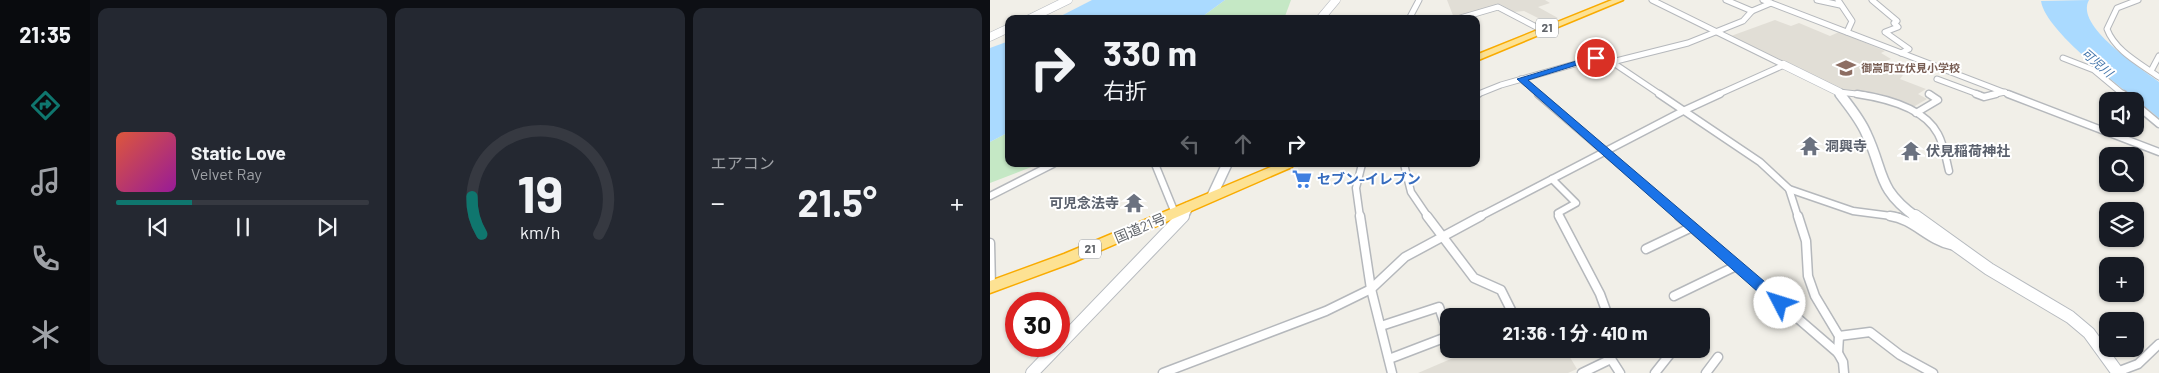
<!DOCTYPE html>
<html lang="ja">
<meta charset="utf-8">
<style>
:root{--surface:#171b24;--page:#242831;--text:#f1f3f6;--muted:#9ea1a6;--line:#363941;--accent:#0f766e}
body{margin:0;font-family:Barlow,"Noto Sans JP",sans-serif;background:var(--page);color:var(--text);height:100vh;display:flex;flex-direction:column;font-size:19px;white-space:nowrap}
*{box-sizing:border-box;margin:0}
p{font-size:16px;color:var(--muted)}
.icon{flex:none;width:28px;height:28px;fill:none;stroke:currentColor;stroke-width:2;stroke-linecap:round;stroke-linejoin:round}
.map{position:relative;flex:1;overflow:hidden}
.details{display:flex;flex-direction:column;gap:8px;padding:8px;background:#0d0f14;width:900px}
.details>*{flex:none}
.guide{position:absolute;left:15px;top:15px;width:475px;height:152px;border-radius:10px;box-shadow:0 1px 4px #0004;background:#171b24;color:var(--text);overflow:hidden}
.buttons{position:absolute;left:1109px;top:92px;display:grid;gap:10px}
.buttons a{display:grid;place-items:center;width:45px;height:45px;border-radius:10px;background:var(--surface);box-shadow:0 1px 4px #0004;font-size:25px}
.speed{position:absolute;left:15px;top:292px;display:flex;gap:10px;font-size:25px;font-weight:700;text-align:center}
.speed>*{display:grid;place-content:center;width:65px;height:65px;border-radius:50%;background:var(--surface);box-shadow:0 1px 4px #0004;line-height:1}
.speed .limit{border:8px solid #d22;background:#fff;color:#111}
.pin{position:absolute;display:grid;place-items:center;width:42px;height:42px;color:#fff;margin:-21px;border:2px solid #fff;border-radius:50%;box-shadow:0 1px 5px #0007}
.me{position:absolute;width:55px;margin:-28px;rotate:310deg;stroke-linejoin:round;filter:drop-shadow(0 0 4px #0008)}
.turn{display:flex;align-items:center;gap:18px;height:105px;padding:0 15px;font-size:22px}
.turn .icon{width:65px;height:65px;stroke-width:2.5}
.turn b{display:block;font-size:35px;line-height:42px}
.lanes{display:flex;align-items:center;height:48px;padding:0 15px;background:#0003;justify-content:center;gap:25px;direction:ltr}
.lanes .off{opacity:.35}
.big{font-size:38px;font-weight:700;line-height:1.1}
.details .card{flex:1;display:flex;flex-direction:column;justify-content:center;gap:8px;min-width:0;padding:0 18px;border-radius:10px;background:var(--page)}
.details .dial{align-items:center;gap:0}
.dial svg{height:130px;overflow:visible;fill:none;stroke:var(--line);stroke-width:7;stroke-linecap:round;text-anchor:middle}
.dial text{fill:var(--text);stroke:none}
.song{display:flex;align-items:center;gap:15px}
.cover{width:60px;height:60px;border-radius:8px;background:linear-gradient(135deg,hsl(10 70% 55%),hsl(300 70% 35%))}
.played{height:5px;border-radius:2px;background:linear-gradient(90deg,var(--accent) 30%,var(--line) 30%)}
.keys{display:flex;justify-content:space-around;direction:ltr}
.heat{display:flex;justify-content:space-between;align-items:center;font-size:28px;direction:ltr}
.details .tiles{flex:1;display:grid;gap:8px;grid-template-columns:repeat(3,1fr)}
.trip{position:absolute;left:450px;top:308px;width:270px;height:50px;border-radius:10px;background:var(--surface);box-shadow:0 1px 4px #0004;font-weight:700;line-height:50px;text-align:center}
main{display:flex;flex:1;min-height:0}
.tab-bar{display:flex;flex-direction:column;width:90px;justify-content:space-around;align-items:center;background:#090b0e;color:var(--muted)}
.tab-bar .icon{width:35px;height:35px}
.tab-bar .on{color:var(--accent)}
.tab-bar b{font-size:22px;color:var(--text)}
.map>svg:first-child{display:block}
.education{fill:#e1ded6}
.green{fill:#c5e8c5}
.water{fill:#aadaff}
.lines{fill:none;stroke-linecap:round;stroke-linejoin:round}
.street-far2-casing{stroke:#b5b8bc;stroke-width:7}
.street-far1-casing{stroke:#b5b8bc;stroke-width:9}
.street-casing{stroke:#b5b8bc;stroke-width:11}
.secondary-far2-casing{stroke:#b6babf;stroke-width:9}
.secondary-far1-casing{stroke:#b6babf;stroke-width:12}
.secondary-casing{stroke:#b6babf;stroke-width:14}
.highway-casing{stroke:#f9ab00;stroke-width:3}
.street-far2{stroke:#fff;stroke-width:5}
.street-far1{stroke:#fff;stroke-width:6}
.street{stroke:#fff;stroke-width:8}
.secondary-far2{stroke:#fff;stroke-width:8}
.secondary-far1{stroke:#fff;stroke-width:9}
.secondary{stroke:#fff;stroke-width:12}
.highway{fill:#fde293;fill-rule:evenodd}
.route{fill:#1a73e8;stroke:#114b97}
.labels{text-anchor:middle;stroke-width:4;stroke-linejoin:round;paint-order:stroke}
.far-education-label{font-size:11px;font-weight:bold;fill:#785e54;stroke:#fff;text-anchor:start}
.shield{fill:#fff;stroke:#8f9295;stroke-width:1}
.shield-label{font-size:12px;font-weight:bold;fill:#5f6368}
.far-water-label{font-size:12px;font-style:italic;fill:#4174aa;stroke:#fff}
.worship-label{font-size:14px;font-weight:bold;fill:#5b616d;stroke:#fff;text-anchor:start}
.shop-label{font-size:14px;font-weight:bold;fill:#366cbe;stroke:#fff;text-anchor:start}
.street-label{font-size:14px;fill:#5f6368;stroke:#fff}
</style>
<main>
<nav class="tab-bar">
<b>21:35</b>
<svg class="icon on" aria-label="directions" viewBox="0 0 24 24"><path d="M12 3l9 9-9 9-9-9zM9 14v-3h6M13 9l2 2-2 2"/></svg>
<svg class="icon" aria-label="music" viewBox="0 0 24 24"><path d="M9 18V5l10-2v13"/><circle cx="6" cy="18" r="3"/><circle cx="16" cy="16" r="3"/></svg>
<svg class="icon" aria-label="phone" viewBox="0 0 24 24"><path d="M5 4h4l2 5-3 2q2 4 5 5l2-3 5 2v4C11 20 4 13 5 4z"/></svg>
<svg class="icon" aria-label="climate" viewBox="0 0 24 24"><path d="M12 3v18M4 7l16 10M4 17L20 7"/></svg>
</nav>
<section class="details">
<div class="tiles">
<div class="card">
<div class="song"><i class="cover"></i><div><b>Static Love</b><p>Velvet Ray</p></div></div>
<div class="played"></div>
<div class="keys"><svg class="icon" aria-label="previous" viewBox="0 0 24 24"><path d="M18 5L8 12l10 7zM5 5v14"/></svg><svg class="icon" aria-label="pause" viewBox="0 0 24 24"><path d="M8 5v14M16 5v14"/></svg><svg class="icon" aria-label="next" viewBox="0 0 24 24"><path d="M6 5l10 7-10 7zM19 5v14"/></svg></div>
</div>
<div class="card dial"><svg viewBox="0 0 100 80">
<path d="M14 69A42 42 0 1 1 86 69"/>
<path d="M14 69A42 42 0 0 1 8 46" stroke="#0f766e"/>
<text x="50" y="56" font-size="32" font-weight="700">19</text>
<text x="50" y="72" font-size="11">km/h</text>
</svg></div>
<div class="card"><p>エアコン</p>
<div class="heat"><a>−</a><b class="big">21.5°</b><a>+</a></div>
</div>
</div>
</section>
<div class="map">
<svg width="1169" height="373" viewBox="0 0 1169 373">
<rect width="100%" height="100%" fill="#f1efe8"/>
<!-- education -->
<g class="education">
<path d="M457,0H555L560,3L548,7L568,18L558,23L534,11L524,12L510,4L464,18Z"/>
<path d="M785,20L801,26L809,23L840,36L849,32L895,51L891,53L901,59L893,62L913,75L910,79L936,89L928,94L937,99L918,110L875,92L852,89L741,36Z"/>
<path d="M484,349H575L587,369L578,373H428Z"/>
</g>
<!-- green -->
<g class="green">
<path d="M235,0H301L294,19H209Z"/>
<path d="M19,132V164H49L0,183V142Z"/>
</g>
<!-- water -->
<g class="water">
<path d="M102,0H235L209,19H65Z"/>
<path d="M1099,0C1084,26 1151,68 1169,82V118C1141,94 1056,34 1051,1Z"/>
<path d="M19,41V132L0,142V48Z"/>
</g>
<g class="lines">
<defs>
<g id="street-far2">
<path d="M662,0L794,65"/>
<path d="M736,0L762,11"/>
<path d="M773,0L1021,95"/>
<path d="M827,0L850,5"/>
<path d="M848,0L862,21L857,32"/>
<path d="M882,0L907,21L904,23L908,27L895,32L919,49L911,53"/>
<path d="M1148,0L1127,8L1117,29C1125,51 1151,64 1169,77"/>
<path d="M419,19L429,0"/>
<path d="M467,19L508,7L552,30"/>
<path d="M1073,58L1104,70L1134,95"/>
<path d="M622,62L698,43L753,21L762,11L781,3"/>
<path d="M1161,71L1169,56"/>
<path d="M531,79L550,95"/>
<path d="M947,79L990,95"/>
<path d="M849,92L875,95"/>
<path d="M939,94L941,95"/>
<path d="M486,95L511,85L606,58L622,62L671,95"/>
<path d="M727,95L794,65"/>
<path d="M1001,95L1015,92"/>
</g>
<g id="street-far1">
<path d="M548,94L691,217"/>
<path d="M669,94L770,162L799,189L808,217"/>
<path d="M867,94C894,98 934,107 948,134C954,145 956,159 959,171"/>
<path d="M986,94L994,97L1006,94"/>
<path d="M1018,94L1169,152"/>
<path d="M1133,94L1141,101"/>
<path d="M486,95L488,94"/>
<path d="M1145,104L1169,124"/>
<path d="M926,113L948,100L939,94"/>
<path d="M165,164L185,213"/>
<path d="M414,164L421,192L438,217"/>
<path d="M562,179L586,203L568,213L570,217"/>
<path d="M799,189L863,211L909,217"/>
<path d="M0,196L63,164"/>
<path d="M370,217L366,188L372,164"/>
<path d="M489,217L693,111L730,94"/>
</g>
<g id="street">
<path d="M370,216L381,289L402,373"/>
<path d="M437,216L484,278L511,290L522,312L510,316"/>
<path d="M569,216L610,294L618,316"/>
<path d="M689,216L848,353L853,362L854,373"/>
<path d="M808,216L816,241L818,276L825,296L849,336L848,353"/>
<path d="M900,216C923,219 938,240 961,245"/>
<path d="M0,243L1,287"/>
<path d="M656,249L702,227"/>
<path d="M684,296L746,266"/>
<path d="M391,326L449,307L459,336L399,359"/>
<path d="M849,336L880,332L910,355L943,373"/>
<path d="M624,349L621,359L630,373"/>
<path d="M1127,372L1148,364L1169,344"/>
<path d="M173,373L336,311L381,289L415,257L491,216"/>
<path d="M592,373L621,359"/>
<path d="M665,373L684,349"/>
<path d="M716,373L728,357"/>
</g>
<g id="secondary-far2">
<path d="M39,19L78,0"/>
<path d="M330,19L346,0"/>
<path d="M0,37L19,28"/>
<path d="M794,65L849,92L851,95"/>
</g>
<g id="secondary-far1">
<path d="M850,94C859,106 870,119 876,133C895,173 886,188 926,217"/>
<path d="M222,196L237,164"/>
<path d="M193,217L198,207"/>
</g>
<g id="secondary">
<path d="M925,216L999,269L1080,317L1099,333L1128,373"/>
<path d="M69,345L193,216"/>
<path d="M42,373L68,346"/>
</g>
<g id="highway">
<path d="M622,0H633L486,61V55Z"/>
<path d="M288,164H304L302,167L84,262L0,293V281L74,254Z"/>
</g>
</defs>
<!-- street-far2 casing -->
<use href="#street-far2" class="street-far2-casing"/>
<!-- street-far1 casing -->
<use href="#street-far1" class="street-far1-casing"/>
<!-- street casing -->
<use href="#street" class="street-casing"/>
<!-- secondary-far2 casing -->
<use href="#secondary-far2" class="secondary-far2-casing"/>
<!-- secondary-far1 casing -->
<use href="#secondary-far1" class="secondary-far1-casing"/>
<!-- secondary casing -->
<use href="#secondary" class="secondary-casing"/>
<!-- highway casing -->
<use href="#highway" class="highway-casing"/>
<!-- street-far2 -->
<use href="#street-far2" class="street-far2"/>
<!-- street-far1 -->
<use href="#street-far1" class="street-far1"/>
<!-- street -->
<use href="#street" class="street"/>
<!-- secondary-far2 -->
<use href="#secondary-far2" class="secondary-far2"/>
<!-- secondary-far1 -->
<use href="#secondary-far1" class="secondary-far1"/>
<!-- secondary -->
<use href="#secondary" class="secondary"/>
<!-- highway -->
<use href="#highway" class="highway"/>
</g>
<!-- route -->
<path class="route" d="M603,56L610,58L538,80L795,299L797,303L795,307H785L527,79Z"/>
<!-- icons -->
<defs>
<symbol id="school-bare" viewBox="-9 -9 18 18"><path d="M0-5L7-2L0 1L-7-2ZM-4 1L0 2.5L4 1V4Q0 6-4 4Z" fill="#8d6e63" stroke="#fff" stroke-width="2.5" paint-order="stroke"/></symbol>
<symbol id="temple-bare" viewBox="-9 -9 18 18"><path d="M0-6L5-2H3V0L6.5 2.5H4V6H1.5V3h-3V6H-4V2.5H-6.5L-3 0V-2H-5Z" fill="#6b7280" stroke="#fff" stroke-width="2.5" paint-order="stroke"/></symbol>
<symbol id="supermarket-bare" viewBox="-9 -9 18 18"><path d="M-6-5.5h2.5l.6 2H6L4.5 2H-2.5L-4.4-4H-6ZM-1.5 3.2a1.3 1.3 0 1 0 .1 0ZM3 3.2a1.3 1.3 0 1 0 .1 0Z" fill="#3f7fe0" stroke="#fff" stroke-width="2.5" paint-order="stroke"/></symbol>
</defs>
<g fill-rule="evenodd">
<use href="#school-bare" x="842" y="54" width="28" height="28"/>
<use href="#temple-bare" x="806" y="132" width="28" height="28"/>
<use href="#temple-bare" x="907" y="137" width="28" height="28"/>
<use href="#supermarket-bare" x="298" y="165" width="28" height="28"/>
<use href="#temple-bare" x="130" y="189" width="28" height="28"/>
</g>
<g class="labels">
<!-- far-education labels -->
<g class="far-education-label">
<text x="871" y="72">御嵩町立伏見小学校</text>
</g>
<!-- shield labels -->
<g class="shield">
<rect x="546" y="18.5" width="22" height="19" rx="4"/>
<rect x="89" y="239.5" width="22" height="19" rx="4"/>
</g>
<g class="shield-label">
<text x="557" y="32">21</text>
<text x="100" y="253">21</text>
</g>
<!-- far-water labels -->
<g class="far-water-label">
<text transform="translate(1107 63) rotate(41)" y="4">可児川</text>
</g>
<!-- worship labels -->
<g class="worship-label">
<text x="835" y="151">洞興寺</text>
<text x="936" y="156">伏見稲荷神社</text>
<text x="129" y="208" text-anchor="end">可児念法寺</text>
</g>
<!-- shop labels -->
<g class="shop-label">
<text x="327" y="184">セブン-イレブン</text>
</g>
<!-- street labels -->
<g class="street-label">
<text transform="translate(150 228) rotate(-23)" y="5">国道21号</text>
</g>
</g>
</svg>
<div class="buttons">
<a><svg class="icon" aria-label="sound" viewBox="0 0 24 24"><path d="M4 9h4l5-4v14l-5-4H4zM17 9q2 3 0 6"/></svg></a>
<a><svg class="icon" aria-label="search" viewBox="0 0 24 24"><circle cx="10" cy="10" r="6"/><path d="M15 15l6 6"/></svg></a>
<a><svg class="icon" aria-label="layers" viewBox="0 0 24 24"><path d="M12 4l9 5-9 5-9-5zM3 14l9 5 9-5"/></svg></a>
<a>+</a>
<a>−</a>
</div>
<div class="speed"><div class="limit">30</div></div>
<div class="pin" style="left:606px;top:58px;background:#d93025"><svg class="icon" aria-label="arrive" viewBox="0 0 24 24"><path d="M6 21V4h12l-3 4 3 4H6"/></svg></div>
<svg class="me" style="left:790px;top:303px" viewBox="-20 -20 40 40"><circle r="19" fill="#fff"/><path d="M0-13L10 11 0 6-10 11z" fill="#1a73e8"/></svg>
<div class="trip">21:36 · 1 分 · 410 m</div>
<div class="guide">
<div class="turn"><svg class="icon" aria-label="right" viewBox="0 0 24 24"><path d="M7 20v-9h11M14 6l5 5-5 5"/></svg><div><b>330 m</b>右折</div></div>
<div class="lanes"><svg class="icon off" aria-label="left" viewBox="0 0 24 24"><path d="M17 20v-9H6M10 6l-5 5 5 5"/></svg><svg class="icon off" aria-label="ahead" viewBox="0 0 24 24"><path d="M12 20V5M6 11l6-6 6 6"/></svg><svg class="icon" aria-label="right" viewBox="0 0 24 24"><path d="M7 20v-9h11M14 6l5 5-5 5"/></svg></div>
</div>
</div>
</main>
